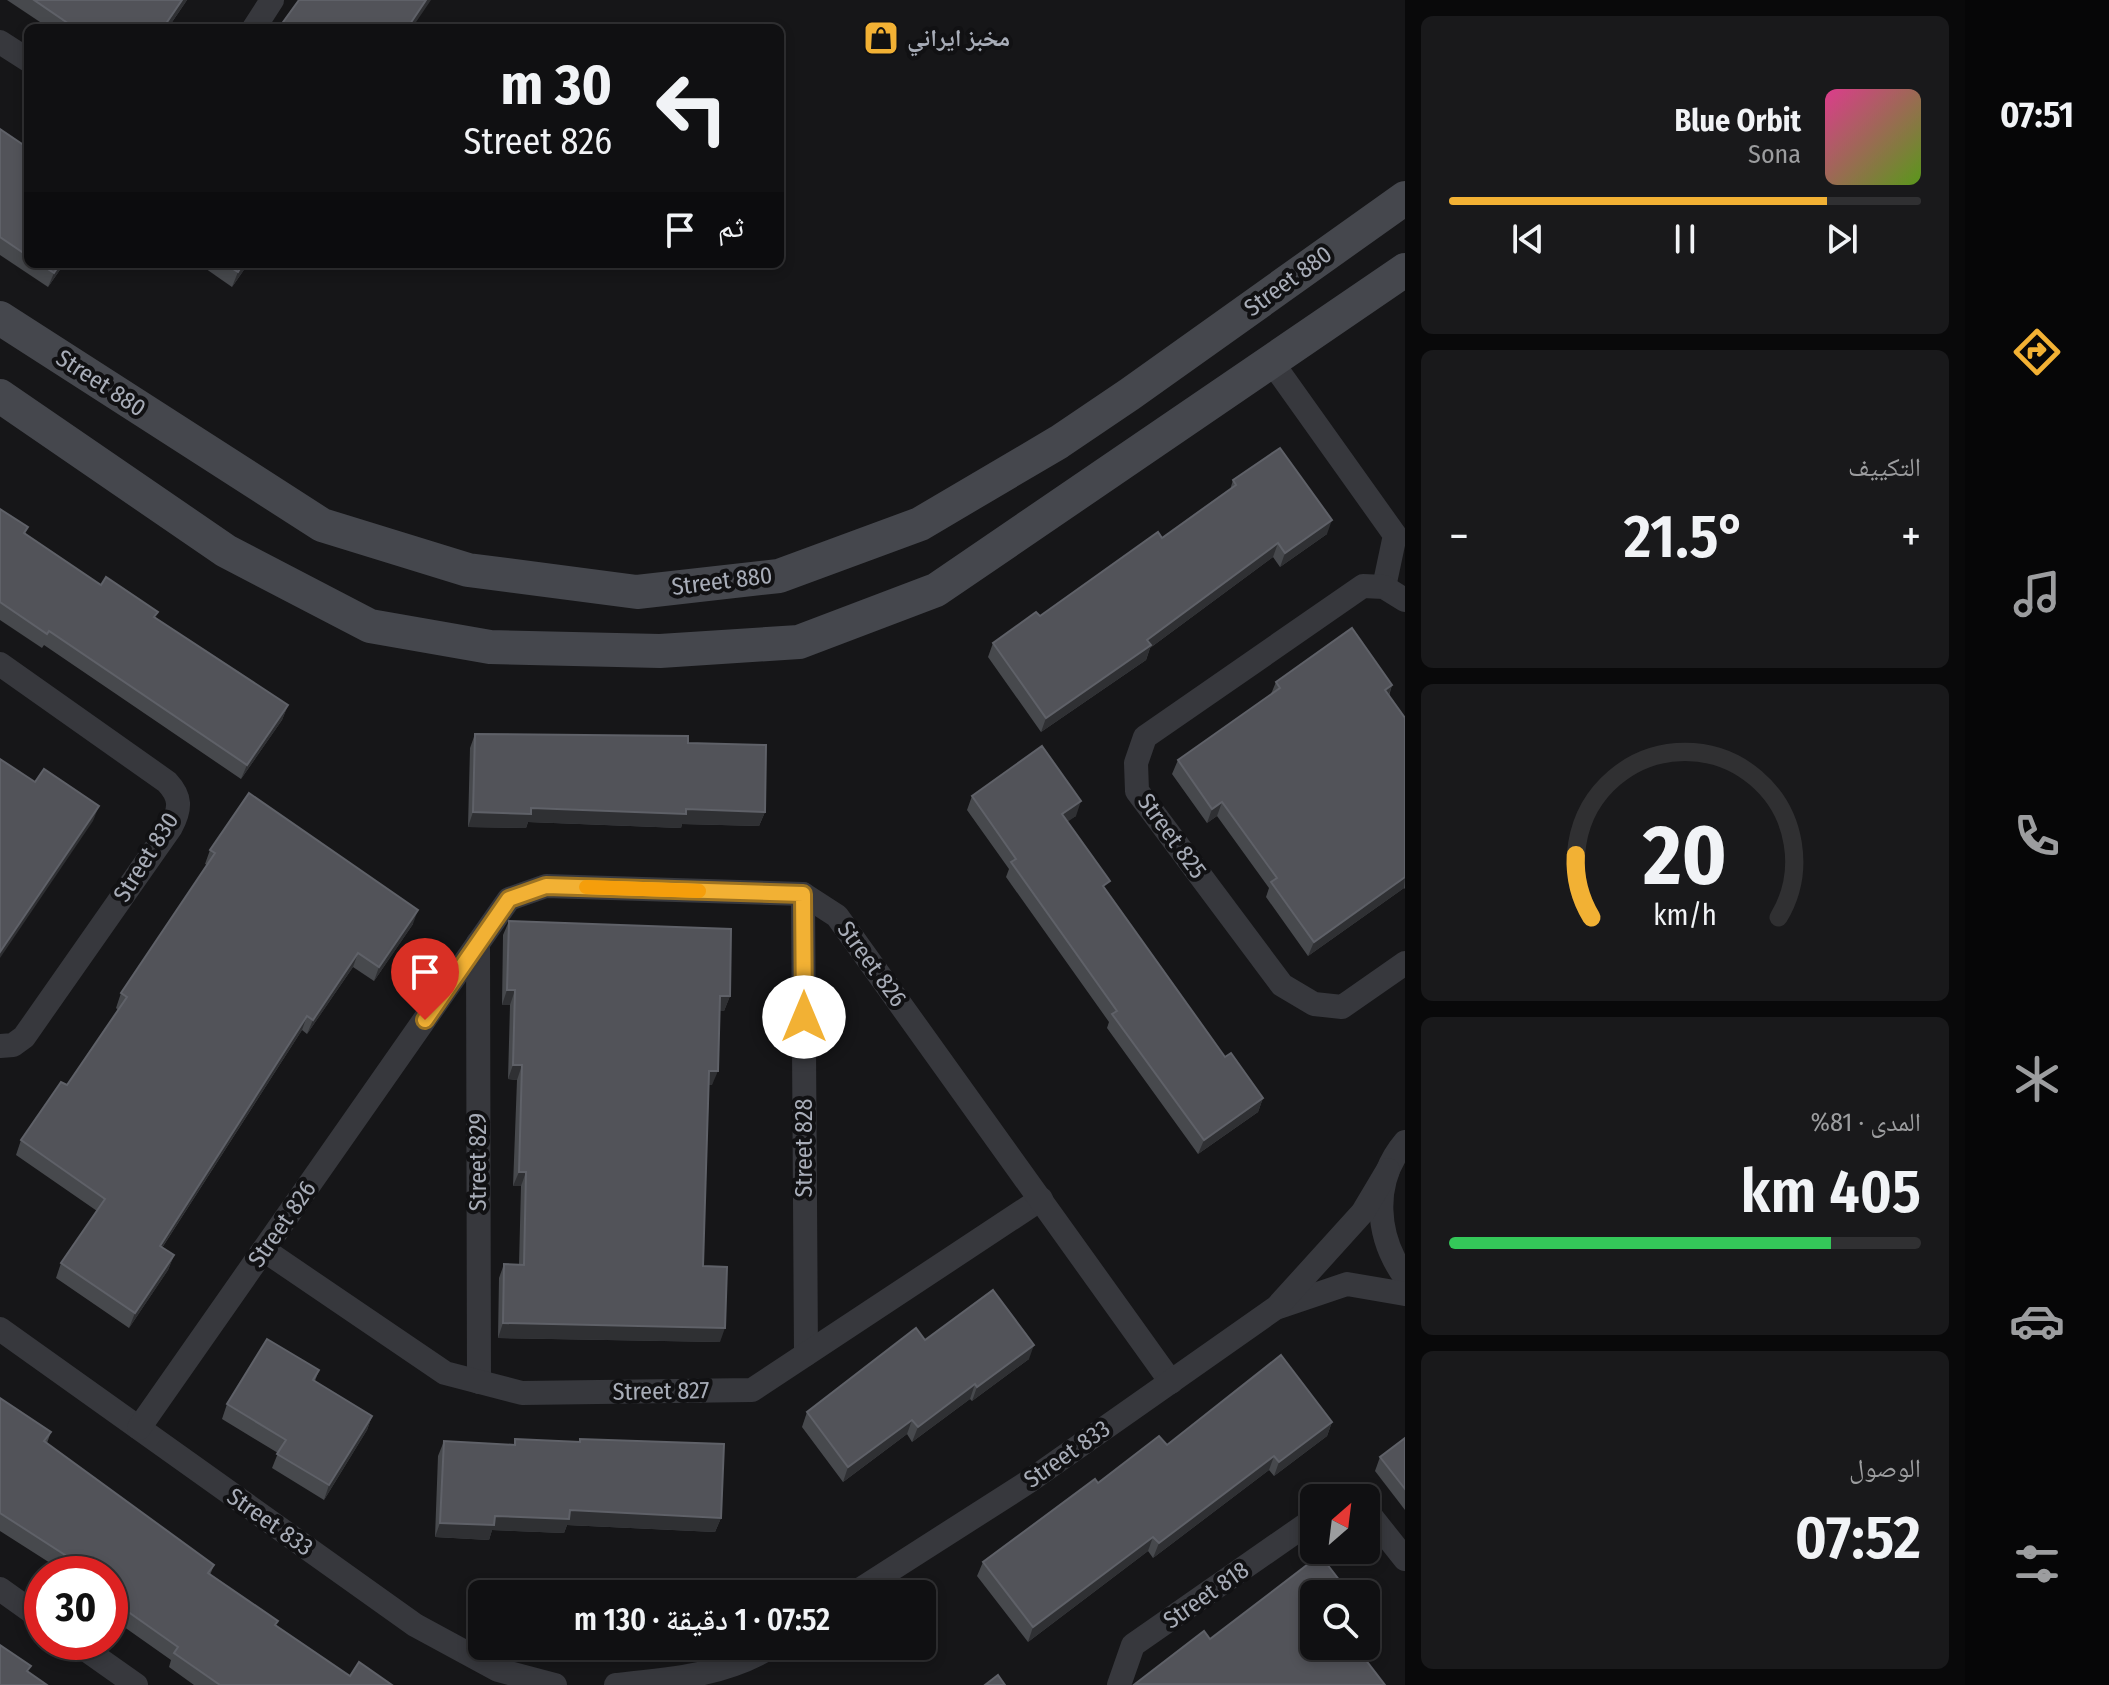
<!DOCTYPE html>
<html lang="ar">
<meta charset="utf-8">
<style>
:root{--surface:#101012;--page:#19191b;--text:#f1f3f6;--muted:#9c9d9f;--line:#303032;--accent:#f2b134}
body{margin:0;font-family:"Fira Sans Condensed","Noto Naskh Arabic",sans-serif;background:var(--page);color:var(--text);direction:rtl;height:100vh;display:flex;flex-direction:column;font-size:30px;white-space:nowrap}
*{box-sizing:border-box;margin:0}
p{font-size:26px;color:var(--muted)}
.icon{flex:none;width:44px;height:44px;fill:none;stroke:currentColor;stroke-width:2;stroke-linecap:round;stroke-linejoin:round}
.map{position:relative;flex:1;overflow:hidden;direction:ltr}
.side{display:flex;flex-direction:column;gap:16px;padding:16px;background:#09090a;width:560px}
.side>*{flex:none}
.banner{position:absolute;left:24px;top:24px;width:760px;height:244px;border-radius:12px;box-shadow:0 4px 12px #0003,0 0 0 2px var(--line);direction:rtl;background:#101012;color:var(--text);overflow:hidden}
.needle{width:52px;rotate:28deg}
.tools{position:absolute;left:1300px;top:1484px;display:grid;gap:16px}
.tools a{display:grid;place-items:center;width:80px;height:80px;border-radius:12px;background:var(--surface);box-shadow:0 4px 12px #0003,0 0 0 2px var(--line);font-size:40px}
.speed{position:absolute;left:24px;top:1556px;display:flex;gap:16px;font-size:40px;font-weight:700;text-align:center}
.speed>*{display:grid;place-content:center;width:104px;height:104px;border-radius:50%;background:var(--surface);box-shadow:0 4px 12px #0003,0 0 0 2px var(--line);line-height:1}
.speed .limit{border:12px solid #d22;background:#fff;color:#111}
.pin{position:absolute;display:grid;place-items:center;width:68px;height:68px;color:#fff;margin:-82px -34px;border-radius:50% 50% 50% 0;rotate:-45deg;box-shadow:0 0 8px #0007}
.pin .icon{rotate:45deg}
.me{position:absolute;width:88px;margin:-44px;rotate:0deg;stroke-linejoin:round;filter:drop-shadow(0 0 6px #0008)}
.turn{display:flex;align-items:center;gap:28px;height:168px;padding:0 40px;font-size:36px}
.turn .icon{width:104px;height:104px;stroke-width:2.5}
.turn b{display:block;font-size:56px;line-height:68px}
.then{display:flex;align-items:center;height:76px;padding:0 40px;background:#0003;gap:16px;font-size:30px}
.big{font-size:60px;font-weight:600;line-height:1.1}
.side .widget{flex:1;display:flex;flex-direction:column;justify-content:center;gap:12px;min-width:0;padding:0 28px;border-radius:12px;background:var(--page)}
.side .dial{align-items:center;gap:0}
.dial svg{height:208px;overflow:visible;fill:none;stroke:var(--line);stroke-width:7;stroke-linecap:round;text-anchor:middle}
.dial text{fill:var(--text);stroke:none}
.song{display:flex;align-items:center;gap:24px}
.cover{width:96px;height:96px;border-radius:12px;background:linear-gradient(135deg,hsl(330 70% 55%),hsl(90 70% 35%))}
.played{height:8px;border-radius:4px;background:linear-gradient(90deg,var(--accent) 80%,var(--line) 80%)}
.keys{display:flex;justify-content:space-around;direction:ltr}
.heat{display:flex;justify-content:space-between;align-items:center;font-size:44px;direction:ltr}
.charge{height:12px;border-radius:6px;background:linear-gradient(90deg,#34c759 81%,var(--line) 0)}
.trip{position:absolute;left:468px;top:1580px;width:468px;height:80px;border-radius:12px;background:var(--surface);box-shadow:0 4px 12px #0003,0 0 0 2px var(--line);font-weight:600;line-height:80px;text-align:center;direction:rtl}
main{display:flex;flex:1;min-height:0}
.tab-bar{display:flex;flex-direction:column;width:144px;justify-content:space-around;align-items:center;background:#060607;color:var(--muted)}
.tab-bar .icon{width:56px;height:56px}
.tab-bar .active{color:var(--accent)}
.tab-bar b{font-size:36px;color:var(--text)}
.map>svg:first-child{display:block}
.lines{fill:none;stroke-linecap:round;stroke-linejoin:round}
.street{stroke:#37383d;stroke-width:24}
.secondary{stroke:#45474d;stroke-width:34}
.wall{fill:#47494d}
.shaded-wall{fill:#2f3033}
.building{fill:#525359;stroke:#5f6168;stroke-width:2}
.route-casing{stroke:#9d7322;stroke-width:20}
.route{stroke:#f2b134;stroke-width:14}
.slow{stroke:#f59e0b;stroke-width:14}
.labels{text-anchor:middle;stroke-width:8;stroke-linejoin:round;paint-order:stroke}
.poi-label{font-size:24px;font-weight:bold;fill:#a8adb8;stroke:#111113;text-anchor:start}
.street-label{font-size:24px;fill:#a8adb8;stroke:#111113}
</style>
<main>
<nav class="tab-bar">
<b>07:51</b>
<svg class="icon active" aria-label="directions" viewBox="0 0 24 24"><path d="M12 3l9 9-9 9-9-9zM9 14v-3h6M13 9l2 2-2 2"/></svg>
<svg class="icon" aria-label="music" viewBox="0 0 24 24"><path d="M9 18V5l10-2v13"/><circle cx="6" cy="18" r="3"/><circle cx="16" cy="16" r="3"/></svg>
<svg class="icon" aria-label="phone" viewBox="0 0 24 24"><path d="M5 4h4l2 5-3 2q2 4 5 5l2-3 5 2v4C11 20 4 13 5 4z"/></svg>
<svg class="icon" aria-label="climate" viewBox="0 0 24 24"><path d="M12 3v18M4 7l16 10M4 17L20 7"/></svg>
<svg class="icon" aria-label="car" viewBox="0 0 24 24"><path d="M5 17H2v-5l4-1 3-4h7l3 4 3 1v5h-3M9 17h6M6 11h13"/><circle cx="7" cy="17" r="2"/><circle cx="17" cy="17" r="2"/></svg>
<svg class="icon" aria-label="filters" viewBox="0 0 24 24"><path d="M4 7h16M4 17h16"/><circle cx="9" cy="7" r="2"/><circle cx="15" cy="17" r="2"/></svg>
</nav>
<section class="side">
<div class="widget">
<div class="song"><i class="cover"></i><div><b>Blue Orbit</b><p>Sona</p></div></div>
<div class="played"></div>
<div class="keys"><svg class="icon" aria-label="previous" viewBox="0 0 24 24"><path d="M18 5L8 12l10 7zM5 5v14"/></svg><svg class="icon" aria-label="pause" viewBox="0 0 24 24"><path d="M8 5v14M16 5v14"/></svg><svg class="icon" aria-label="next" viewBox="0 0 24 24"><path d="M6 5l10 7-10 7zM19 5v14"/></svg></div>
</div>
<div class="widget"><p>التكييف</p>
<div class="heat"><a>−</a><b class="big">21.5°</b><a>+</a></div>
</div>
<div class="widget dial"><svg viewBox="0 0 100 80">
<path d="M14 69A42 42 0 1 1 86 69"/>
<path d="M14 69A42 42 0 0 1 8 45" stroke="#f2b134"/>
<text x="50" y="56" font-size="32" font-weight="700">20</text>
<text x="50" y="72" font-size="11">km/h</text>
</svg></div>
<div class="widget"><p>المدى · 81%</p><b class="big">405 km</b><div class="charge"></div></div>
<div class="widget"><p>الوصول</p><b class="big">07:52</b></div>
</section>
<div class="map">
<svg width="1405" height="1685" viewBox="0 0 1405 1685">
<rect width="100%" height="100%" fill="#161618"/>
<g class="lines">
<!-- street -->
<g class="street">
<path d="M254,28L272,0"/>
<path d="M0,42L28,60"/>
<path d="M1271,361L1395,535L1384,587"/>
<path d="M1405,600L1384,587L1363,586L1145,737L1136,763L1137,791L1282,985L1314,1004L1342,1007L1405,963"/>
<path d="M0,664L167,782C181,797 181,808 171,827L24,1037L13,1045L0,1046"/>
<path d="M803,894L806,1354"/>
<path d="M478,943L479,1382"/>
<path d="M1405,1142C1371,1182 1376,1237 1405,1277"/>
<path d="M264,1250L445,1373L522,1393L752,1390L1041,1199"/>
<path d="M1279,1307L1347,1284L1405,1294"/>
<path d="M0,1329L415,1625L498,1670L555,1685"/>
<path d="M139,1428L509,899L546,886L803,894L837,916L1171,1382"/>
<path d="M1366,1510L1405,1559"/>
<path d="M0,1589L42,1619"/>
<path d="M853,1594L1028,1482L1277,1307L1363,1212L1388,1170"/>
<path d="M75,1642L136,1685"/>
<path d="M616,1685C668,1680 727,1675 772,1646"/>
<path d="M1119,1685L1133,1645L1314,1519"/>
</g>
<!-- secondary -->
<g class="secondary">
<path d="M0,318L322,525L468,570L637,592L779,576L920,524L1059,442L1130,394L1405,198"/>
<path d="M0,396L226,551L370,626L490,647L660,651L799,642L936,590L1405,270"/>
</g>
</g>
<!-- wall -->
<g class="wall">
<path d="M7,0H187L168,28H49Z"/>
<path d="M0,129L28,148V264H64L48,287L0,255Z"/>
<path d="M199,264H248L232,287Z"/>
<path d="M1233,480L1327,534L1280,567L1273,557L1150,648L1146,660L1041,732L988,657L993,643L1040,616L1162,538L1230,490Z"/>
<path d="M0,509L28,527L25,534L101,585L155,618L288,705L282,720L241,779L44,645L42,648L0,620Z"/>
<path d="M1276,682L1392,685L1389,696L1405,718V889L1404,888L1308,956L1266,897L1269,888L1217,816L1207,823L1172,774L1178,760L1271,694Z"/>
<path d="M475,734L688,743L765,812L759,826L682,824L681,828L528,822L526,828L468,827L470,748Z"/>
<path d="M972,796L1076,816L1067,821L1106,890L1225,1057L1263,1098L1258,1112L1198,1154L1107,1028L1109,1022L1006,877L1009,869L967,810Z"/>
<path d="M210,850L413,924L374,981L353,967L307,1034L302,1030L162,1248L174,1255L168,1270L129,1328L56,1278L61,1263L97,1211L16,1155L21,1140L67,1085L118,1010L116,1008L121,993L207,865L205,864Z"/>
<path d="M509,921L730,996L724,1011L719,1010L712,1085H709L703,1266L720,1342L498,1338L499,1278L504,1264H519L521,1186H513L517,1080L508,1079L510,1005H502L503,935Z"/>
<path d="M925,1340L1029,1359L972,1401L970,1399L912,1442L907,1434L843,1482L802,1427L807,1412Z"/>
<path d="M319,1370L315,1381L372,1416L367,1430L324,1500L272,1468L278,1453L222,1419L227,1404Z"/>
<path d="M0,1398L51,1432L47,1443L214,1565L210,1575L276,1626L350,1676L392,1685H194L169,1667L171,1660L110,1617V1574H55L58,1568L0,1531Z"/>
<path d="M1332,1422L1327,1436L1274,1476L1269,1470L1153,1558L1148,1551L1028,1642L977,1576L983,1562L1098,1483L1167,1445Z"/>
<path d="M1405,1438V1510L1375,1471L1380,1457Z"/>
<path d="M515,1439L578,1442L580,1439L721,1518L715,1532L567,1525L564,1533L492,1530L489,1540L435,1537L438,1456L444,1441L514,1445Z"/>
</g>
<!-- shaded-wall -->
<g class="shaded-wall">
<path d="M182,0H187L168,28H163Z"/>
<path d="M426,0H431L412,28H408Z"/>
<path d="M60,264H64L48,287L54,273Z"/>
<path d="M243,264H248L232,287L238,272Z"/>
<path d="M1332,520L1327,534L1280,567L1285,553Z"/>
<path d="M1278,543L1273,557L1150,648L1146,660L1041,732L1046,718L1147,640Z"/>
<path d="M1392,685L1387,700L1385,690Z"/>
<path d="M288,705L282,720L241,779L247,765Z"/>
<path d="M1081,801L1076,816L1057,829L1062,814Z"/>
<path d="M1222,802L1217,816L1207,823L1212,809Z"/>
<path d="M99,806L93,821L0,958V952Z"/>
<path d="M531,808L686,809L765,812L759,826L682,824L681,828L528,822L526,828L468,827L473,812Z"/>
<path d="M1405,877L1404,888L1308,956L1314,942Z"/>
<path d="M418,910L413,924L374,981L379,967Z"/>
<path d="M358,953L353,967L307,1034L313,1020Z"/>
<path d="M507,990H515L510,1005H502Z"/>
<path d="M720,996H730L724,1011L714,1010Z"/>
<path d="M307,1016L302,1030L154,1260L160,1246Z"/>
<path d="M513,1065H522L517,1080L508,1079Z"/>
<path d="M709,1071H718L712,1085H704Z"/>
<path d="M1263,1098L1258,1112L1198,1154L1204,1140Z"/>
<path d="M519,1172H526L521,1186H513Z"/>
<path d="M174,1255L168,1270L129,1328L135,1313Z"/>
<path d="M503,1323L725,1328L720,1342L498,1338Z"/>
<path d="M1034,1345L1029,1359L972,1401L977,1387Z"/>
<path d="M975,1384L970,1399L912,1442L918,1427Z"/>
<path d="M372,1416L367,1430L324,1500L329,1485Z"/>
<path d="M912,1420L907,1434L843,1482L848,1467Z"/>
<path d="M1332,1422L1327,1436L1274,1476L1279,1462Z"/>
<path d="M1274,1456L1269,1470L1153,1558L1159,1543Z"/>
<path d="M570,1510L721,1518L715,1532L567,1525L564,1533L492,1530L489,1540L435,1537L440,1523L495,1516Z"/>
<path d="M1153,1537L1148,1551L1028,1642L1033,1627Z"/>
</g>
<!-- building -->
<g class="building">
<path d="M34,0H182L163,28H75Z"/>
<path d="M299,0H426L408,27L410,28H286L281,25Z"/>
<path d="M0,129L28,148V256L0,237Z"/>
<path d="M40,264H60L54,273Z"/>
<path d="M225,264H243L238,272Z"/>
<path d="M1280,448L1332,520L1285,553L1278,543L1147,640L1151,645L1046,718L993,643L1036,612L1040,616L1158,532L1162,538L1236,485L1233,480Z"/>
<path d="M0,509L28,527L24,533L101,585L106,577L158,612L154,617L288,705L247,765L49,631L47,634L0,602Z"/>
<path d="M1352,628L1392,685L1385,690L1405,718V877L1314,942L1271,882L1277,878L1222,802L1212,809L1178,760L1280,688L1276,682Z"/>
<path d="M475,734L688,736V743L766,745L765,812L686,809V814L531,808V814L473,812Z"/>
<path d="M1042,746L1081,801L1062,814L1110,881L1103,886L1225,1057L1231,1053L1263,1098L1204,1140L1112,1014L1117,1011L1011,862L1016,859L972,796Z"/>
<path d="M0,759L35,782L44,769L99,806L0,952Z"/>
<path d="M249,793L418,910L379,967L358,953L313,1020L307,1016L160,1246L174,1255L135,1313L61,1263L105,1199L21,1140L61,1082L67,1085L127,997L121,993L215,853L210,850Z"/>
<path d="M509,921L731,929L730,996H720L718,1071H709L703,1266L727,1267L725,1328L503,1323L504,1264L524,1265L526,1172H519L522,1065H513L515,990H507Z"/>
<path d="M993,1290L1034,1345L977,1387L975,1384L918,1427L912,1420L848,1467L807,1412L916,1328L925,1340Z"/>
<path d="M267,1339L319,1370L313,1380L372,1416L329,1485L277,1454L286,1440L227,1404Z"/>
<path d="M1281,1355L1332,1422L1279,1462L1274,1456L1159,1543L1153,1537L1033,1627L983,1562L1095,1479L1098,1483L1159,1436L1167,1445Z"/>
<path d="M0,1398L51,1432L44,1441L214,1565L208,1573L278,1621L275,1625L350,1676L359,1662L392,1685H220L174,1653L178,1647L110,1599V1574H75L59,1563L65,1555L0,1513Z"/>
<path d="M1405,1438V1489L1380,1457Z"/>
<path d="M515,1439L580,1442V1439L724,1444L721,1518L570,1510L569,1519L495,1516L494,1525L440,1523L444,1441L515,1445Z"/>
<path d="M1320,1555L1350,1594H1314V1646H1355L1385,1685L1135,1684L1204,1631L1210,1639Z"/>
<path d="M0,1645L31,1666L27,1671L47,1685H0Z"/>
<path d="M998,1675L1005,1685H985Z"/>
</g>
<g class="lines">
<defs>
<path id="route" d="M425,1020L509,899L546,886L803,894L804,1017"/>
</defs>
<!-- route casing -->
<use href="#route" class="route-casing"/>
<!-- route -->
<use href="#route" class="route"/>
<!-- slow -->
<path class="slow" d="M586,887L699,891"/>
</g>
<!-- icons -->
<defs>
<symbol id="shop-square" viewBox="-11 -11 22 22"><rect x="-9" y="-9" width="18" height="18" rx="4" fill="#f2b134" stroke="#111113"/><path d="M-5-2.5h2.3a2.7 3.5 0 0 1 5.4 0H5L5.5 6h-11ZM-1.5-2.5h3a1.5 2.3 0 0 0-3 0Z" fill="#111"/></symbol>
</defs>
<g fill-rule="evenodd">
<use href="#shop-square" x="861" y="18" width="40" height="40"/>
</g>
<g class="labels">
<!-- poi labels -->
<g class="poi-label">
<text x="907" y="46">مخبز ايراني</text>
</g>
<!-- street labels -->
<g class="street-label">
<text transform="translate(1288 281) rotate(-36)" y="8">Street 880</text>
<text transform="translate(101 383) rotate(33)" y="8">Street 880</text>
<text transform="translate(722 581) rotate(-7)" y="8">Street 880</text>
<text transform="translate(1172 836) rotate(54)" y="8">Street 825</text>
<text transform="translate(146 857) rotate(-58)" y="8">Street 830</text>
<text transform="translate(872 964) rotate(54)" y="8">Street 826</text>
<text transform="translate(804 1148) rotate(-90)" y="8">Street 828</text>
<text transform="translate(478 1162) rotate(-90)" y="8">Street 829</text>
<text transform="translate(282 1224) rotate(-55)" y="8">Street 826</text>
<text transform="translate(661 1391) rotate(-1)" y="8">Street 827</text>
<text transform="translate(1067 1454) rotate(-35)" y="8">Street 833</text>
<text transform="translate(270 1522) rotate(35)" y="8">Street 833</text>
<text transform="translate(1206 1595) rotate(-35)" y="8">Street 818</text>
</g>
</g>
</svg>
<div class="tools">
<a><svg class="needle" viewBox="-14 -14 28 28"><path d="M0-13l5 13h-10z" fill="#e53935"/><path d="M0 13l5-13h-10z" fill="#9c9d9f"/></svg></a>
<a><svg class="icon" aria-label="search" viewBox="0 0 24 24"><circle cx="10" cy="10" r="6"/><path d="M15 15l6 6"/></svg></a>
</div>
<div class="speed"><div class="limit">30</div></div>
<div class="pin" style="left:425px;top:1020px;background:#d93025"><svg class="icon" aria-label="arrive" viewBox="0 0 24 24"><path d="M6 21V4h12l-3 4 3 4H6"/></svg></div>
<svg class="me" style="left:804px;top:1017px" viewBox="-20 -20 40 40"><circle r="19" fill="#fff"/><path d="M0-13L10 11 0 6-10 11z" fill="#f2b134"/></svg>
<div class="trip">07:52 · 1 دقيقة · 130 m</div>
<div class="banner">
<div class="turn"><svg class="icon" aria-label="left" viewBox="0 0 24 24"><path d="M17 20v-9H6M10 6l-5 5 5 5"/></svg><div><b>30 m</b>Street 826</div></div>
<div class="then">ثم<svg class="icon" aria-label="arrive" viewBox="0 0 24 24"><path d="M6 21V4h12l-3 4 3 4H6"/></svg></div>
</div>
</div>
</main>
